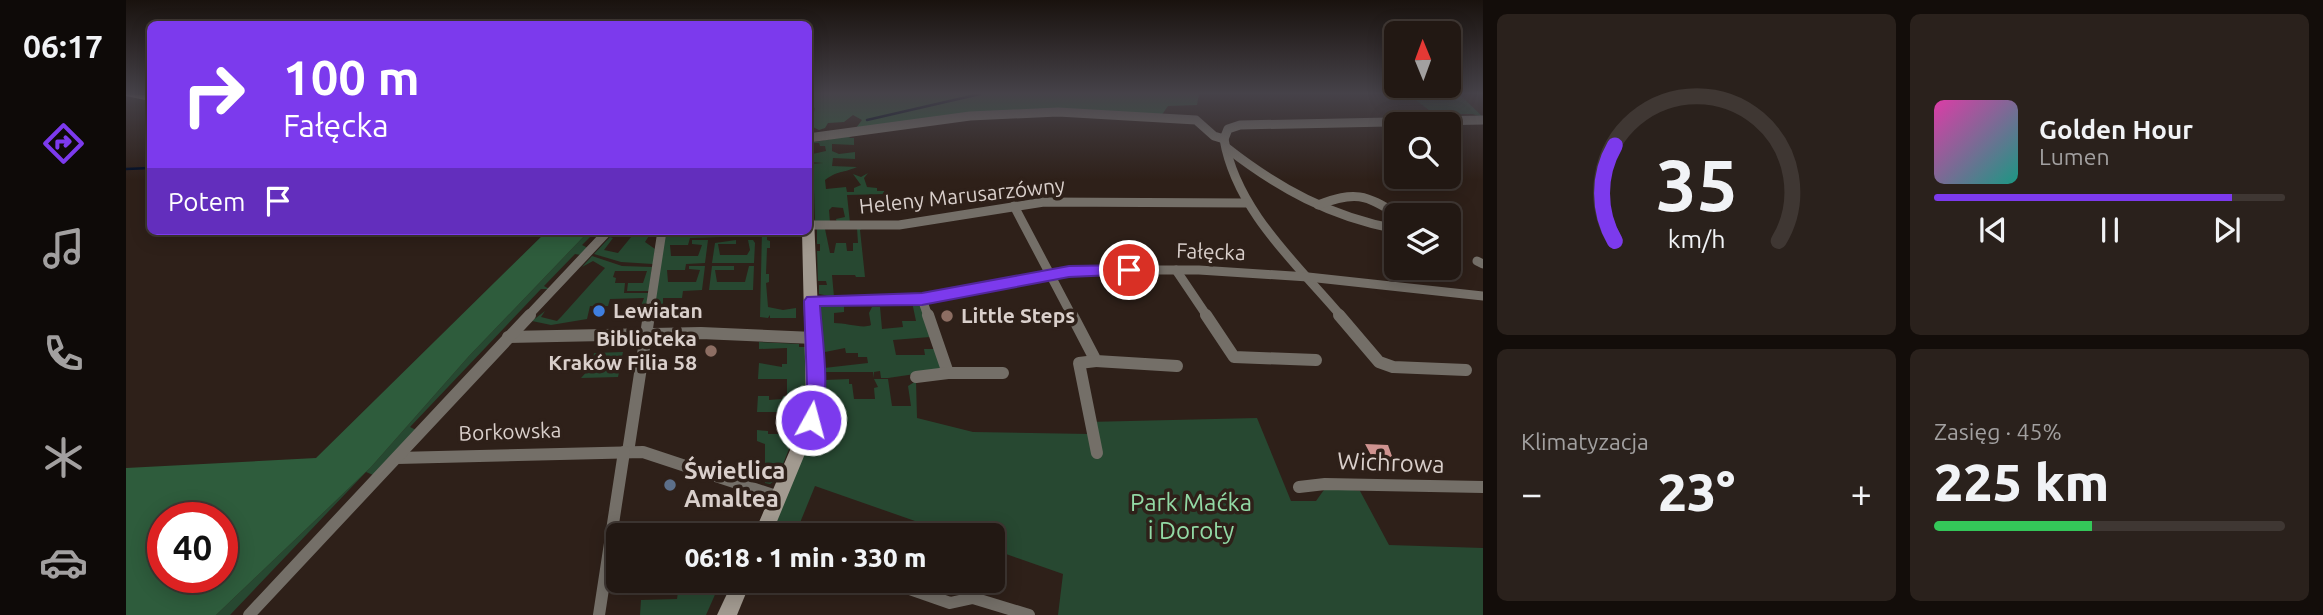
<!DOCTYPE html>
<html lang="pl">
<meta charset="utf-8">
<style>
:root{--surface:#221813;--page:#2a211c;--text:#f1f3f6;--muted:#a2a0a0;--line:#3f3733;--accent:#7c3aed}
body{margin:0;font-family:Ubuntu,sans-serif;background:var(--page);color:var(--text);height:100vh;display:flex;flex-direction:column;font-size:26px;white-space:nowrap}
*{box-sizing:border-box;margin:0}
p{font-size:23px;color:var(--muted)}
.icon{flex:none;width:38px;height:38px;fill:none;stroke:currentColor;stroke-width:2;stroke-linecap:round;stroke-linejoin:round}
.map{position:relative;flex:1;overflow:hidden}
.sheet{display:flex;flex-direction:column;gap:14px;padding:14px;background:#130d0a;width:840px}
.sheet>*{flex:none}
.banner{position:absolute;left:21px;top:21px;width:665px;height:214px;border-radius:10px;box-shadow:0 4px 18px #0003,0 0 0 2px var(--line);background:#7c3aed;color:#fff;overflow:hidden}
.needle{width:46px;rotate:359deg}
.tools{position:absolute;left:1258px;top:21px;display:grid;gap:14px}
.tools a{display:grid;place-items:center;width:77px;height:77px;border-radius:10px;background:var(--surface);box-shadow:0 4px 18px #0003,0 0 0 2px var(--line);font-size:35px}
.speed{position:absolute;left:21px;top:502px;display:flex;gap:14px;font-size:35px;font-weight:700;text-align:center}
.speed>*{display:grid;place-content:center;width:91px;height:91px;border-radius:50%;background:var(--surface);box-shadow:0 4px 18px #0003,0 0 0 2px var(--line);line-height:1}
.speed .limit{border:10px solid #d22;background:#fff;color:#111}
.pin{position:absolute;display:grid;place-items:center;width:60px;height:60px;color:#fff;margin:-30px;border:4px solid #fff;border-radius:50%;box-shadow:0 2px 7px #0007}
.me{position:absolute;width:77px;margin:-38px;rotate:7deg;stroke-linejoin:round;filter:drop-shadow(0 0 5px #0008)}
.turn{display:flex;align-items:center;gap:24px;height:147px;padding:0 21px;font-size:32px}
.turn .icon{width:91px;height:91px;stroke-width:2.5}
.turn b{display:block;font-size:49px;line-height:60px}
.then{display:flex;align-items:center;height:66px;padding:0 21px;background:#0003;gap:14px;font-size:26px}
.big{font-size:52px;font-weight:800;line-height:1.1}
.sheet .widget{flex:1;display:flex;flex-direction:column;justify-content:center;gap:10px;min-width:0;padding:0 24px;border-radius:10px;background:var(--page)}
.sheet .dial{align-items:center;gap:0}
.dial svg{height:182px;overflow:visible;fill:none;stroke:var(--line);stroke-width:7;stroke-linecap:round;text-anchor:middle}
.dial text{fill:var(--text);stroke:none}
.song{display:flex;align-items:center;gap:21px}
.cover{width:84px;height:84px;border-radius:10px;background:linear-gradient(135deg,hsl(320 70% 55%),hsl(170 70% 35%))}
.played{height:7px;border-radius:4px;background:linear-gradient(90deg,var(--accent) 85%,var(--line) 85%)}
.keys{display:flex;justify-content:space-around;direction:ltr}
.heat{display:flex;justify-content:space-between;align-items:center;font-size:38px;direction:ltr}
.charge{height:10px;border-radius:5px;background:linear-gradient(90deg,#34c759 45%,var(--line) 0)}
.sheet .tiles{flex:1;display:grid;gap:14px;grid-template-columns:repeat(2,1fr)}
.trip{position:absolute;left:480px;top:523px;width:399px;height:70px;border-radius:10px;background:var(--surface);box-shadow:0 4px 18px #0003,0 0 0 2px var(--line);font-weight:800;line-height:70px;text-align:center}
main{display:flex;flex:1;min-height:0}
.tab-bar{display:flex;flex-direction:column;width:126px;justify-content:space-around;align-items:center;background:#0e0a08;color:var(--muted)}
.tab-bar .icon{width:49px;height:49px}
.tab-bar .active{color:var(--accent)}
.tab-bar b{font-size:32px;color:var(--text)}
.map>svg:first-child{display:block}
.green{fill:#274831}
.forest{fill:#2e5c3c;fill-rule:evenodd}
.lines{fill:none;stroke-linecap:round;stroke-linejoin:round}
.stream{stroke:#000e26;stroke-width:2.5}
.building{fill:#cf9390}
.street-far1{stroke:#746f68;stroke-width:9}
.street{stroke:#746f68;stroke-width:12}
.secondary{fill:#a29a90;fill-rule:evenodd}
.route{fill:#7c3aed;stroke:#51269a;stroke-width:2}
.shop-dot{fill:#3f7fe0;stroke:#2e2019;stroke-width:2.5}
.education-dot{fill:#8d6e63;stroke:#2e2019;stroke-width:2.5}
.service-dot{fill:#5c6f8a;stroke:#2e2019;stroke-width:2.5}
.labels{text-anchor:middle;stroke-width:7;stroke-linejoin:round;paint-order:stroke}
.street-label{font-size:21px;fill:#d9cfcb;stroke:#2e2019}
.poi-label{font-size:21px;font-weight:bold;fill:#d9cfcb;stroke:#2e2019;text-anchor:start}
.near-street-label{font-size:24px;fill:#d9cfcb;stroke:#2e2019}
.near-poi-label{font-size:24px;font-weight:bold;fill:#d9cfcb;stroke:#2e2019;text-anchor:start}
.near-park-label{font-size:24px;fill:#92daa5;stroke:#2e2019}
</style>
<main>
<nav class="tab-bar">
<b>06:17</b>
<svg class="icon active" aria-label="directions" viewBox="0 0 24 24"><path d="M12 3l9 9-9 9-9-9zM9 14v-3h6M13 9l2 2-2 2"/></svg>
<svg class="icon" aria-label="music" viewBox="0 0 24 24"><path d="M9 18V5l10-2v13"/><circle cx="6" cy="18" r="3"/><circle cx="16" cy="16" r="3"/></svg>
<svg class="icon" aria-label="phone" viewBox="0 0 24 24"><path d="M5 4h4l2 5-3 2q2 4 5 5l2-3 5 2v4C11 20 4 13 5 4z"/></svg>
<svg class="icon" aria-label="climate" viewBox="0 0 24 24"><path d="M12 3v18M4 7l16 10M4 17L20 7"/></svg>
<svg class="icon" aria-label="car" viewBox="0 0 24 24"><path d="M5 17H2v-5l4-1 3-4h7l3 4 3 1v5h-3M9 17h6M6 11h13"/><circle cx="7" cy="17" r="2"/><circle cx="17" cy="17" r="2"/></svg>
</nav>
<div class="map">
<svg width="1357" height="615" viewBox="0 0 1357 615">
<rect width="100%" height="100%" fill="#2e2019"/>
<!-- green -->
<g class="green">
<path d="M1282,94H1333L1357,117L1346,114H1308Z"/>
<path d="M727,135L723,138H728V145L706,144V151L713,154L729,152V159L707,158L706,166L731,167C715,174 715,169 699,180L700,189L720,187L721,192H728V188L735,185L727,174L735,177L742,173L738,178L741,187L751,188V191H758L759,194L721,195L724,223H711L710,219L719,217L717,208L706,207L703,210L704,223L689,221L688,190L683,164L697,163L683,162L682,155L700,151L699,146H694L693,143H683Z"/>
<path d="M731,228H737L734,230L739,277H730L729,275H706L708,297L693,294V285H701L700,281H692L691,251H694V244H691V229H699L704,253H708L710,243H720L721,251H727V243H732Z"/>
<path d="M463,231H470L456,245L462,248L455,255L449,254L418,286L423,289H415L284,427L290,430L247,475L240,472L104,615H90L245,467L343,356Z"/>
<path d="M510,231H526L519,242L529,249L527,264L495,262L468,254L484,237L487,238L478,250L492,253Z"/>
<path d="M539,231H629L626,236L564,238L562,245H544L545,256H572L576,245L566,244V240H582L579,263L560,264L559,270H541L542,282H570L574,270L563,269V266H579L576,290L557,291L556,298H537V314H527Z"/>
<path d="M636,231H641V240L644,241V248H641L640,274H643V282L640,283L642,307L657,310L670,308V318H644V315L642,318L634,317Z"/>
<path d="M610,240V244H592L594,255H621L624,250L622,240H627L629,243L628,263H586L589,243Z"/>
<path d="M466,256L496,266L526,267L523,291H501L502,283H517L521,271H489L487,277L490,278L489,283H499L498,293H522L519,318H488L490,312L513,311L518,298L484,299L482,306H464L461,319L425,325L406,321L419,311L415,317L431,321L435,317L479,268L467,261L456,267Z"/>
<path d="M586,266H608V270H589L591,282H619L623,266H628L627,290H583Z"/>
<path d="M786,302L796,307L804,337L767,340L770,355H799L798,349H808L816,370L762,378H755L754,371L748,372L747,378V372H695L694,358H697L698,368L742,363L741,357H732V353H720L719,348L694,353V307L718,303V312L708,313V323C721,323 737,329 745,325L743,313L746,307H754L756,329L777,327L776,321H790Z"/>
<path d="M633,342L673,344V347H679L680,382L677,414L651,479L644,484L639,483V444L631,441V430L642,431V434H656L657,430H661V412H631L632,396H643V400L656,399L657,396H661V379H632L633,363L656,367V364H661V348L633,349Z"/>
<path d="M497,352L495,361H483V357H473L468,366L481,368L482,363H495L492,377L455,378L465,367L468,353Z"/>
<path d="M723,379V384H726L728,399H749L748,388L752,387L748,379H762L766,406H785L782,386L790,381L791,418L847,432L963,434L961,422L1131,418L1165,501H1190L1200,487L1234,491L1263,545L1357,548V615H932L937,574L866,549V536L829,535L689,486L669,535H647L643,532L694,392L703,398L706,397L698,388L699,380Z"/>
<path d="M581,581H595L580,615H514L515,600L551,599L553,585L562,586L561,589L575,594Z"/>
</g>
<!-- forest -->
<g class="forest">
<path d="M682,94H1073L1071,105L1042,106L1035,116L928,111L730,128L736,120L727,115L718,122L702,123L699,128L693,130L685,126L689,108L683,105Z"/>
<path d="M421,231H463L343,356L245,467L90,615H0V468L190,458ZM37,518H96V578H37Z"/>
</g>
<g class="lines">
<!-- stream -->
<g class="stream">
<path d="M741,120L854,94"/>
<path d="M0,169L24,168"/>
</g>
</g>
<!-- building -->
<path class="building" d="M1239,444L1262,445L1267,459H1247Z"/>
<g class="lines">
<!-- street-far1 -->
<g class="street-far1">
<path d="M682,138L844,116L932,112L1070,120L1088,136L1098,139L1102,129L1114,125L1357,120"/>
<path d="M1098,139C1110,210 1170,263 1215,316"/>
<path d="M1101,148C1152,188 1205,217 1270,229"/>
<path d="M1192,205C1229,191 1239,194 1272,215"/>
<path d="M888,206L946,316"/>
<path d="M683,225H773L918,202L1120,203"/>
<path d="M1351,261L1357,264"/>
<path d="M1050,270L1081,316"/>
<path d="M796,299L802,316"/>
<path d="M686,301L796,299L957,270H1073L1182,277L1357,296"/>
<path d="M402,316L482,231"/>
<path d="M523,316L536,231"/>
</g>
<!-- street -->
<g class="street">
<path d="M802,315L822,373"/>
<path d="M946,315L970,361L1051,366"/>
<path d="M1080,315L1108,357L1190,360"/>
<path d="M1213,315L1253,362L1267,367L1340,370"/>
<path d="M382,337L575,333L688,338"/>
<path d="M970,361L953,363L971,453"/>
<path d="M790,377L822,373H877"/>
<path d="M502,452L523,315"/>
<path d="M271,458L517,452L653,497"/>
<path d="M1173,487L1199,484L1357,487"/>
<path d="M761,581L824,603L847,598L903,615"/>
<path d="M123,615L404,315"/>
<path d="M473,615L498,452"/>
</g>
<!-- secondary -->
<g class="secondary">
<path d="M0,94L24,95V101L0,96Z"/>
<path d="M682,214L688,218L696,405L693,420L645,536H627L677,420L680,405L676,231H682Z"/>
<path d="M607,581H625L611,615H591Z"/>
</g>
</g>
<!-- sky -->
<linearGradient id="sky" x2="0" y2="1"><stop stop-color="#19120e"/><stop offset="0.52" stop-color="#464249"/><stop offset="1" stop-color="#464249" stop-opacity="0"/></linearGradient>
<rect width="1357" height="180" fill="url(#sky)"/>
<!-- route -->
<path class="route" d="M1003,265L1011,270L1009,274L943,277L796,305L694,306C696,338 706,397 692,425L685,427L679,425L676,420L681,385L678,301L681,297L796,293L943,266Z"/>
<!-- markers -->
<circle class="shop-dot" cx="473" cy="311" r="7"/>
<g class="education-dot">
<circle cx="821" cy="316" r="7"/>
<circle cx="585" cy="351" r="7"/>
</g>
<circle class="service-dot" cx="544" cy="485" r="7"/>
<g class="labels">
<!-- street labels -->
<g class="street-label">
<text transform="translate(836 196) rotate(-6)" y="7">Heleny Marusarzówny</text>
<text transform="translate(1085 252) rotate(2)" y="7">Fałęcka</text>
<text transform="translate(384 432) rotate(-2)" y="7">Borkowska</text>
</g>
<!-- poi labels -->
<g class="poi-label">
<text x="487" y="318">Lewiatan</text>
<text x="835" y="323">Little Steps</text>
<text x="571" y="346" text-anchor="end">Biblioteka<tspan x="571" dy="24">Kraków Filia 58</tspan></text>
</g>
<!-- near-street labels -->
<g class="near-street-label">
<text transform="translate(1265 463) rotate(2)" y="8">Wichrowa</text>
</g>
<!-- near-poi labels -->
<g class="near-poi-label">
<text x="558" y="479">Świetlica<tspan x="558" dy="28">Amaltea</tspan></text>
</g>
<!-- near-park labels -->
<g class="near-park-label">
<text x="1065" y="511">Park Maćka<tspan x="1065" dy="28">i Doroty</tspan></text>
</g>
</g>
</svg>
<div class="tools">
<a><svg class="needle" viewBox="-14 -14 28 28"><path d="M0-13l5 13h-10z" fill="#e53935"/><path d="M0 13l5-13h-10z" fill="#a2a0a0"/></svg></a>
<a><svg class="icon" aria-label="search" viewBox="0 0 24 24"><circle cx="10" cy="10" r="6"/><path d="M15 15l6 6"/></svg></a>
<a><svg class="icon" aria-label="layers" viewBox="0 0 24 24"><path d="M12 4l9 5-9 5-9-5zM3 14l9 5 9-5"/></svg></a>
</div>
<div class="speed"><div class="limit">40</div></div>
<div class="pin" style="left:1003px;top:270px;background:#d93025"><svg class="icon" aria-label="arrive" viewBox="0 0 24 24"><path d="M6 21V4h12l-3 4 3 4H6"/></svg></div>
<svg class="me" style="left:685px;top:420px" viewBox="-20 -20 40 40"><circle r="17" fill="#7c3aed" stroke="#fff" stroke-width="3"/><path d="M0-11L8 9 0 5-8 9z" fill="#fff"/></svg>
<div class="trip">06:18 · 1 min · 330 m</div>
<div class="banner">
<div class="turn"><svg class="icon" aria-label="right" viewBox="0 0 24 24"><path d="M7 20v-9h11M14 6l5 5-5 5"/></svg><div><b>100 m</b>Fałęcka</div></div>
<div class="then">Potem<svg class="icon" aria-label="arrive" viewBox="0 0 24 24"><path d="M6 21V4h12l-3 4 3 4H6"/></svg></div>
</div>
</div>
<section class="sheet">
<div class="tiles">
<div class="widget dial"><svg viewBox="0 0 100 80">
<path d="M14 69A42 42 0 1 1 86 69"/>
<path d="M14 69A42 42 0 0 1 14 27" stroke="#7c3aed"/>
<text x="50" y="56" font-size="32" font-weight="700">35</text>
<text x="50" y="72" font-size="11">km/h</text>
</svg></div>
<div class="widget">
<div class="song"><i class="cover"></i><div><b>Golden Hour</b><p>Lumen</p></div></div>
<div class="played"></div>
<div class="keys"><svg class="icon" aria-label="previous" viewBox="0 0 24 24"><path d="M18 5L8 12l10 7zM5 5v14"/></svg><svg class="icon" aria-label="pause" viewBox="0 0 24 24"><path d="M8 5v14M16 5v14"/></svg><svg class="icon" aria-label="next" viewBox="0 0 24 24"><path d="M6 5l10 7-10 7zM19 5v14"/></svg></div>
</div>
<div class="widget"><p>Klimatyzacja</p>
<div class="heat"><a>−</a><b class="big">23°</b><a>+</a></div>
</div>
<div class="widget"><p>Zasięg · 45%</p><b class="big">225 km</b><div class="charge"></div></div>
</div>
</section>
</main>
